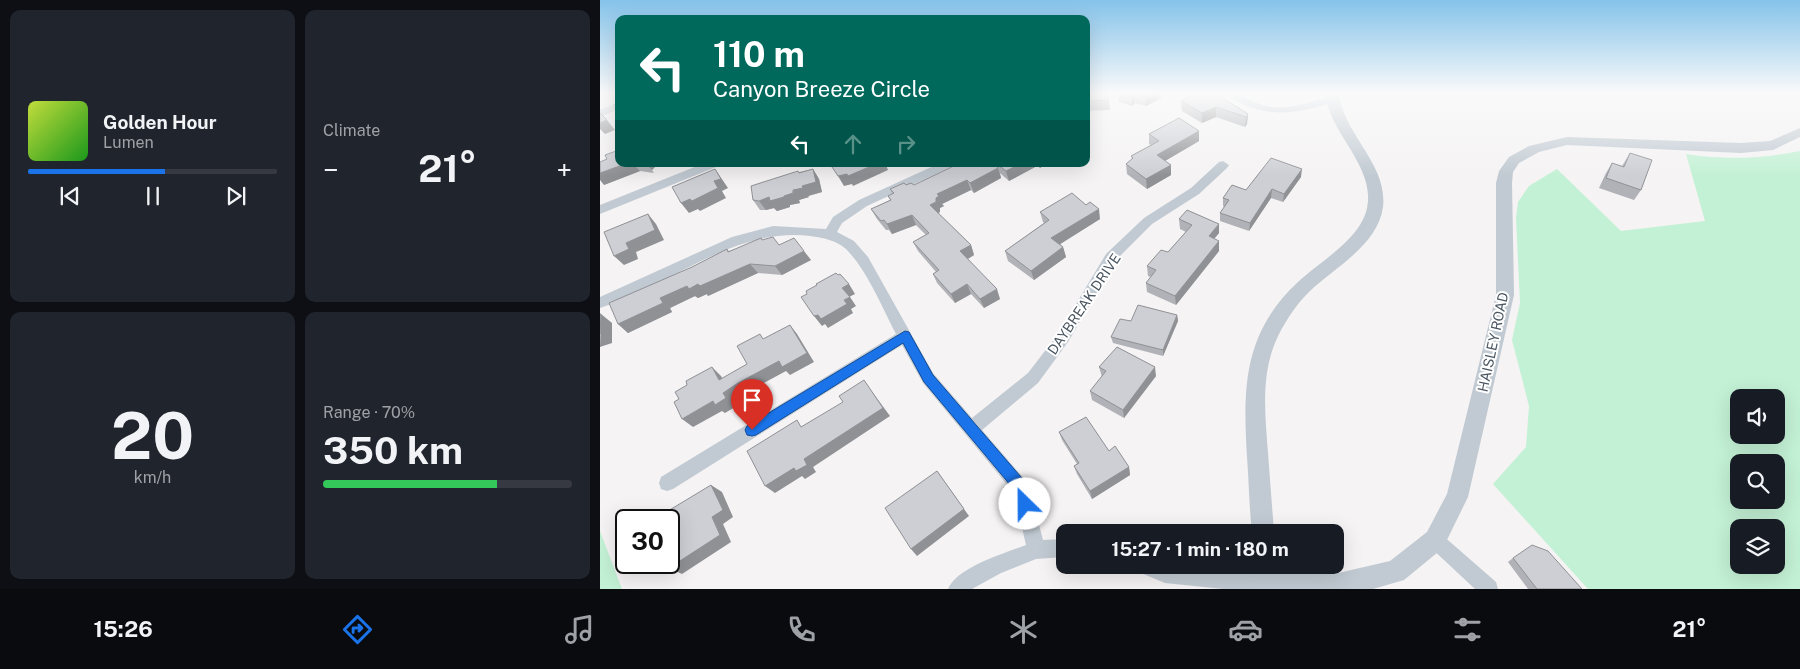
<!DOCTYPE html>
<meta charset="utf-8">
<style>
:root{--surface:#171b24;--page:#20242c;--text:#f1f3f6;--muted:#9ea1a6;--line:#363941;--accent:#1a73e8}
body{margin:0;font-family:"Public Sans",sans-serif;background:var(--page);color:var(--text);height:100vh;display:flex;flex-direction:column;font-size:19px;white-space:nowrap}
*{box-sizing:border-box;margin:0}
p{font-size:16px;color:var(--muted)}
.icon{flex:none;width:28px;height:28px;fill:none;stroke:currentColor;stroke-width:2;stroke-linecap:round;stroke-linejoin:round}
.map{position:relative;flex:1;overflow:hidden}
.details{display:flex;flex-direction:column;gap:10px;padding:10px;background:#0d0f14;width:600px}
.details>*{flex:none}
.banner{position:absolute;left:15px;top:15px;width:475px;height:152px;border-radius:10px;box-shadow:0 5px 20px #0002;background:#00695c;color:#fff;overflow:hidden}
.controls{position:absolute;left:1130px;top:389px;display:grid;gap:10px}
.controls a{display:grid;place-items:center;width:55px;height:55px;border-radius:10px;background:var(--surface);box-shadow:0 5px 20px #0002;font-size:25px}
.speed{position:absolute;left:15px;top:509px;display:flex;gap:10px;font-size:25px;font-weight:700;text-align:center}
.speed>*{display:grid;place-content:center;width:65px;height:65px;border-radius:50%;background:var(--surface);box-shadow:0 5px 20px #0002;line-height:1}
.speed .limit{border:2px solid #111;border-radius:8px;background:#fff;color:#111}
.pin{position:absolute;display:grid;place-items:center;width:42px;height:42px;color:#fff;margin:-51px -21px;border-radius:50% 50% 50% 0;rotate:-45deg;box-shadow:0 0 5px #0007}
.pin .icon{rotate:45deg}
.me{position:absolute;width:55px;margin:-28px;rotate:337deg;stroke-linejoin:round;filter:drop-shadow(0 0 4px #0008)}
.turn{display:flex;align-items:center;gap:18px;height:105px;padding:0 15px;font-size:22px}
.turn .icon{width:65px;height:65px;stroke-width:2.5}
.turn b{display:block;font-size:35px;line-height:42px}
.lanes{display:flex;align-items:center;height:48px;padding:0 15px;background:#0003;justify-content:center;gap:25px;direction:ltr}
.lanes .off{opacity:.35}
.big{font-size:38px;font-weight:700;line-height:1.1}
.details .card{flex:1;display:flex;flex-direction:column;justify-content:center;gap:8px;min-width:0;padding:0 18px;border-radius:10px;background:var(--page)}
.details .dial{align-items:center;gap:0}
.dial b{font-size:65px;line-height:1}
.song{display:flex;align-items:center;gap:15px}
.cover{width:60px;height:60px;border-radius:8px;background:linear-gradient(135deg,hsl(70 70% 55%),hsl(120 70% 35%))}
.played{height:5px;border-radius:2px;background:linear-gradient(90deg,var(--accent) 55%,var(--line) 55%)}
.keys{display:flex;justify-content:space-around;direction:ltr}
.heat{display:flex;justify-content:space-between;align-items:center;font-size:28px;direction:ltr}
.charge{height:8px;border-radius:4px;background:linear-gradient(90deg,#34c759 70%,var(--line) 0)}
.details .tiles{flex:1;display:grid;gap:10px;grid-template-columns:repeat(2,1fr)}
.trip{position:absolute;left:456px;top:524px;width:288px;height:50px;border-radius:10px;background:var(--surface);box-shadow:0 5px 20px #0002;font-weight:700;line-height:50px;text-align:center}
.dock{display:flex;height:80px;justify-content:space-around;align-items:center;background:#090b0e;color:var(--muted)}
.dock .icon{width:35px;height:35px}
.dock .selected{color:var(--accent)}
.dock b{font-size:22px;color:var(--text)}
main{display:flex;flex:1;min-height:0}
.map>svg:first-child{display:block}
.green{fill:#c3f1d5;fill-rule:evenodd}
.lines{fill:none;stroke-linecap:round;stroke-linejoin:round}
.minor{fill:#c1cad2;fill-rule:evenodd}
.tertiary{fill:#c1cad2;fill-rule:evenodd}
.wall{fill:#b0b2b7}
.shaded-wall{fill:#909195}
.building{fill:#cdcfd5;stroke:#909195}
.route{fill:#1a73e8;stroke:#114b97}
.labels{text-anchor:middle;stroke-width:4;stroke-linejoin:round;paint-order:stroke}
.street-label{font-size:14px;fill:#4a5661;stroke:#fff}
</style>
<main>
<section class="details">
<div class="tiles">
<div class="card">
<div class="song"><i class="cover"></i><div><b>Golden Hour</b><p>Lumen</p></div></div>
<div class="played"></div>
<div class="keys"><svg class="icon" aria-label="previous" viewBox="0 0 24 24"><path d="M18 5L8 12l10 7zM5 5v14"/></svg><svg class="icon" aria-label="pause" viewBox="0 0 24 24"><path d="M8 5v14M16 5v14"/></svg><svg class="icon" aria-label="next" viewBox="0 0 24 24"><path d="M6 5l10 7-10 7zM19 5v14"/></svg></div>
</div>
<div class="card"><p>Climate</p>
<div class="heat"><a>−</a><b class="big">21°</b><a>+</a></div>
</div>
<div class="card dial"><b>20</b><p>km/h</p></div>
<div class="card"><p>Range · 70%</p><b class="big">350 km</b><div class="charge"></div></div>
</div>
</section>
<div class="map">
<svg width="1200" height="589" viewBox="0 0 1200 589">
<rect width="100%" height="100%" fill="#f5f3f3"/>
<!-- green -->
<g class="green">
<path d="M1200,151V589H988L893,484L926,447L929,406L912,340L920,303L916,218L918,202L929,186L957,169L1021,231L1105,221L1086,154C1126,160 1160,159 1200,151ZM1139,398H1176V435H1139ZM1139,462H1176V500H1139ZM1139,528H1176V565H1139Z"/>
<path d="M0,531L22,589H0Z"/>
</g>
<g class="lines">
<!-- minor -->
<g class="minor">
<path d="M625,93C641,93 647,100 662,105C686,112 709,102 732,96L737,99L736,101C704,112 673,119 641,103C636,100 629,98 625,93Z"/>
<path d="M19,102V109L0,117V110Z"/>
<path d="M623,161L629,165L627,168L599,194L552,224L516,260L468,342L438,383L382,430L428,483L443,540L465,539V557L436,559L401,573L372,589H348C357,567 405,553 426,545L414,493L323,383L302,345L73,489L67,491L61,489L59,483L61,477L296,334C282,307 267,270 246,249C236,240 223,238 210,236C133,227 70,286 0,308V297L132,237L173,226L226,229L233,217L259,200L338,164H353L351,167L267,206L242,223L237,232L254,241L268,257L333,373L372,418L428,373L458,334L506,254L544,218L591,188L619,162Z"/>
<path d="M102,164H118L116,167L0,214V205Z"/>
<path d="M835,531L841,534L896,582L898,589H875L829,546L826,540L829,534Z"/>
<path d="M533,565H568L666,575L673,577L675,584L673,589H623L565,583L536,571Z"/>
</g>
<!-- tertiary -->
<g class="tertiary">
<path d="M725,93H739C743,134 788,164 783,207C778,245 734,268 710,291C697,303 687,319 679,334C660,372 665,412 668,453C670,479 672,506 674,532H652C649,507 649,482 647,457C643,388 643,333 698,282C719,262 761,239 767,208C776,166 729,134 725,93Z"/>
<path d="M1200,128V137L1173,150L1141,153L967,145L939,152L919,163L913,172L912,183L914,295L868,497L843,548L804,580L773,589H654L653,565H677V572L734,574L790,561L827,532L847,494L896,295V183L899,171L909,157L929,146L967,137L1141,143L1170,141Z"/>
</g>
</g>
<!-- wall -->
<g class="wall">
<path d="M486,93L509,100L510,110L486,111Z"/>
<path d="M518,93H560L561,98L546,106L535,103L532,106L519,102Z"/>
<path d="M597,93L648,114L647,124L645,127L616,117L602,123L582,111L581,101Z"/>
<path d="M599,131V141L565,161L571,175L547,189L527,174L526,164L532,159L531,156L551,145L549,144V134Z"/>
<path d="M1030,153L1041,190L1034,200L999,188L1006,173L1012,163L1022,166Z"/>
<path d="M19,164H58L52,170L54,173L40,171L4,185Z"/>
<path d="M394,164H446L440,168L437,166L409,181L400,173L401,178L374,193L371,190L342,204L344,206L340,208V212L338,213L371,245L374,255L368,259L400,299L384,308L371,294L355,303L337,283L333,274L336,272L318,251L313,242L326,235L316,225L292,234L289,230H286L277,219L271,209L290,200L288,196L292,194L290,189L306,185H314Z"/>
<path d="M213,169L219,179L222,192L208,196L209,197L199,200L200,203L190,205V207L177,211L174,208L166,210H160L153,200L199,172Z"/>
<path d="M701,177L683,202L671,198L649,231L620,221V213L624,207L623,206V198L646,190Z"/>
<path d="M440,212L500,219L460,244L463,247L466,257L434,280L408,261L405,251L444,223L443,222Z"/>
<path d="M579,219L619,224V233L614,239L619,241V251L576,305L547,292L546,283L551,277L548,276L547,266L568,252L586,232L580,229Z"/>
<path d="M162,240L179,245L211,260L182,275L158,273L108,296L107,294L98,298L95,296L70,308L72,312L28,333L18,324L92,267L127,249L129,251Z"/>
<path d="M577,315L578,321L563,356L513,343L511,337L531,321Z"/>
<path d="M499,367L556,376L524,418L492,400L490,391L502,377Z"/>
<path d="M459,432L509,451L529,467L530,475L492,499L477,474L474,466L477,464L462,440Z"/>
<path d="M913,558L982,589H928L908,562Z"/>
</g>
<!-- shaded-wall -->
<g class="shaded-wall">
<path d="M534,93L535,103L532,106V96Z"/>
<path d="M551,93H560L561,98L546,106L545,97Z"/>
<path d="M616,107V117L602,123V113Z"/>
<path d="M648,114L647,124L645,127L646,117Z"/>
<path d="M7,120L15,130L5,134L0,129V123Z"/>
<path d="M599,131V141L558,165L557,155Z"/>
<path d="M25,164H33L40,171L4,185L0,180V173Z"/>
<path d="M46,164H58L52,170Z"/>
<path d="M276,164H289L286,165L288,170L253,186L252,184L244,186L238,176Z"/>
<path d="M420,164H436L437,166L409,181L406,171Z"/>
<path d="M439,164H446L440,168Z"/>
<path d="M571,165V175L547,189L546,179Z"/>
<path d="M398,168L401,178L374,193L370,183Z"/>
<path d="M115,169L128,188L122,191L126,198L100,211L98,209L89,213L81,203L114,181Z"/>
<path d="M213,169L219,179L222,192L208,196L209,197L199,200L200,203L190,205V207L177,211L174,208L166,210L159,201L169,197L184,196L202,186Z"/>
<path d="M702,169L701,177L683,202L684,194Z"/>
<path d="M367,180L371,190L342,204L344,206L340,208V212L335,215L330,205L336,198L337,194Z"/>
<path d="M672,189L671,198L649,231L650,223Z"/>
<path d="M499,209L500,219L454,248L451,238Z"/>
<path d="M48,214L56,224L64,240L36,252L38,259L24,265L14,256L26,243Z"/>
<path d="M312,215L316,225L292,234L287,224Z"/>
<path d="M619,224V233L608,246L609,236Z"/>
<path d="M619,241V251L576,305L575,296Z"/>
<path d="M371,245L374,255L364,261L360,251Z"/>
<path d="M463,247L466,257L434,280L431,271Z"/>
<path d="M204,251L211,260L182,275L175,266Z"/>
<path d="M150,264L158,273L108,296L107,294L98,298L95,296L70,308L72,312L28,333L18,324L60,298L87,286L98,284Z"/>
<path d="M249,284L255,294L249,297L242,288Z"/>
<path d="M367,284L371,294L355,303L351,294Z"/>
<path d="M397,289L400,299L384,308L380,299Z"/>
<path d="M250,297L256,306L251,309L253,313L228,328L225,324L222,326L214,316Z"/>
<path d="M1,314L12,323V343L0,347Z"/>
<path d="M577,315L578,321L563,356V350Z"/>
<path d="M190,325L197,334L214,362L190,375L186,371L147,392L132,402L135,407L125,413L122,411L93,427L82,419L113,401L123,393Z"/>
<path d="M112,367L121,376L129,389L119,380Z"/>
<path d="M555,367L556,376L524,418L523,410Z"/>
<path d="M270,389L290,416L213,467L216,472L205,479L202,476L175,493L165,486L204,459Z"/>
<path d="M529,467L530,475L492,499L490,491Z"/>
<path d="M337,471L369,516L317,556L311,549Z"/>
<path d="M111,485L122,492L133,517L123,524L131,542L82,574L69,568Z"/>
</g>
<!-- building -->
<g class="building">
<path d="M486,93H507L509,100L486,101Z"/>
<path d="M520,93H551L545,97L534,93L532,96Z"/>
<path d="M597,93H615L648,114L646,117L616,107L602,113L581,101Z"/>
<path d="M19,103V116H18L13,105Z"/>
<path d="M0,113L7,120L0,123Z"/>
<path d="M579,118L599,131L557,155L571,165L546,179L526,164L533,158L531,156L559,141L549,134Z"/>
<path d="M19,150V164H25L0,173V162L7,159L5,155Z"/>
<path d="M1030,153L1052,160L1041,190L1006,178L1012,163L1024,167Z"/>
<path d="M671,158L702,169L684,194L672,189L650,223L620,213L629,200L623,198L632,185L646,190Z"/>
<path d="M230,164H276L248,176L247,174L238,176Z"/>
<path d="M358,164H394L398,168L370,183L367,180L337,194L339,196L336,198V202L330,205L371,245L360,251L397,289L380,299L367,284L351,294L333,274L339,270L313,242L329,233L312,215L287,224L284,220L281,221L271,209L291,200L288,196L294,193L290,189L304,183L306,185L311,183L314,185Z"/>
<path d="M397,164H420L406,171Z"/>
<path d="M115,169L121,179L114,181L118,188L92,201L90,199L81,203L72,187Z"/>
<path d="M213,169L216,182L202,186L203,188L193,190V193L184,196V197L170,201L169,197L159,201L153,200L151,186L198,171L199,173Z"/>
<path d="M472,193L486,205L490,202L499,209L451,238L463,247L431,271L405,251L449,220L440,212Z"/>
<path d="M587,210L619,224L609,236L619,241L575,296L546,283L556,270L547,266L561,250L568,252L592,225L579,219Z"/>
<path d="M48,214L55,230L26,243L29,249L14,256L4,232Z"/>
<path d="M173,237L179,245L194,238L204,251L175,266L150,264L100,286L98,284L89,289L87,286L60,298L63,303L18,324L9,303L92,267L127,249L128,252L161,238L162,240Z"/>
<path d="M236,273L238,275L240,274L249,284L242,288L250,297L244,300L247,304L221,319L218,315L214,316L201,297L207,294L206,291L217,285L216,284Z"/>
<path d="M538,305L577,315L563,350L511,337L520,319L531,321Z"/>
<path d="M0,314H1L0,334Z"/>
<path d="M190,325L207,353L182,367L179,361L138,383L123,393L126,398L115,405L113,401L82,419L74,402L79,399L75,392L87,385L86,381L112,367L119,380L147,364L137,346L160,334L163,339Z"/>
<path d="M517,347L555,367L523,410L490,391L506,371L499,367Z"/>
<path d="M264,380L283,408L204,459L207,465L196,471L194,468L165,486L147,451L197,420L201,427L243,402L239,396Z"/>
<path d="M486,417L509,451L515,446L529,467L490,491L474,466L479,463L459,432Z"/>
<path d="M337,471L364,509L311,549L285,508Z"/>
<path d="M111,485L123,510L112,517L120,535L69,568L67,562H69V520H53Z"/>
<path d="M932,545L948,551L982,589H937L913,558Z"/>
</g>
<!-- sky -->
<linearGradient id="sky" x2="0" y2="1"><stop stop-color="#85c3ea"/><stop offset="0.53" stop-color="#fafafa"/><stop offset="1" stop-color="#fafafa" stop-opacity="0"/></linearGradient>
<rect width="1200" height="176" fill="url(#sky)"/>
<!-- route -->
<path class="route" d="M305,331L309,332L333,375L427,484L433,504L430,509L425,511L420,509L416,492L324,382L303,343L156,435L152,436L147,435L145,430L147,426Z"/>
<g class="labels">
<!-- street labels -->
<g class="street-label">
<text transform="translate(484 304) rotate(-56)" y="5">DAYBREAK DRIVE</text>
<text transform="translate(893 342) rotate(-78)" y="5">HAISLEY ROAD</text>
</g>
</g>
</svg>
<div class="controls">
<a><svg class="icon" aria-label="sound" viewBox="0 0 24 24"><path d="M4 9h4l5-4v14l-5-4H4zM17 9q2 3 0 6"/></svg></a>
<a><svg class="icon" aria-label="search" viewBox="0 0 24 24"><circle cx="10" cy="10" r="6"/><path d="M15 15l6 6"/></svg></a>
<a><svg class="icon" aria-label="layers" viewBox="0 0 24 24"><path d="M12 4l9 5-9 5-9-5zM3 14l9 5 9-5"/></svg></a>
</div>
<div class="speed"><div class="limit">30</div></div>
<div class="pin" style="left:152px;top:430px;background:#d93025"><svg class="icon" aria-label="arrive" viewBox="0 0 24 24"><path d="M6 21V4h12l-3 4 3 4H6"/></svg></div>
<svg class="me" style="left:425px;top:504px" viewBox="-20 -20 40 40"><circle r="19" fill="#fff"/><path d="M0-13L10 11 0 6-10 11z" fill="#1a73e8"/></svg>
<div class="trip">15:27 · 1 min · 180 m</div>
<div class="banner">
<div class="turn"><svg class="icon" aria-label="left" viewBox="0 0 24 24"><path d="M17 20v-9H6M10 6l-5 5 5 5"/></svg><div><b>110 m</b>Canyon Breeze Circle</div></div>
<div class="lanes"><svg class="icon" aria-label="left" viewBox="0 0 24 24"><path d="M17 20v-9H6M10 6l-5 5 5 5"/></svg><svg class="icon off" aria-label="ahead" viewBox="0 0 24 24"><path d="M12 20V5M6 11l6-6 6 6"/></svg><svg class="icon off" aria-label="right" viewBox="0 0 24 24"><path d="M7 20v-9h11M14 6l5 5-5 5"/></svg></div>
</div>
</div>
</main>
<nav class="dock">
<b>15:26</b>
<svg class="icon selected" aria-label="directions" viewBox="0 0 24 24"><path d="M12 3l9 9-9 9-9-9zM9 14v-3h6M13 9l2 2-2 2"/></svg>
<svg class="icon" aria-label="music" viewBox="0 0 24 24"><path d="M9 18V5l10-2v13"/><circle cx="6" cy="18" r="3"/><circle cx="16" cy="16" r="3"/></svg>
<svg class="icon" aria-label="phone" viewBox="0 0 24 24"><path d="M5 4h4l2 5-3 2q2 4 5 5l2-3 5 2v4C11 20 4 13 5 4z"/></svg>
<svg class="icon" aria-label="climate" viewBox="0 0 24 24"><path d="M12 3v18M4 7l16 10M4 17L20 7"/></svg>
<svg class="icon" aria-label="car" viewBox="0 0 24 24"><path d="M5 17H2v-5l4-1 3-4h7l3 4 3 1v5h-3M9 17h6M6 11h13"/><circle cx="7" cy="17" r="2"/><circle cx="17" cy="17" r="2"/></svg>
<svg class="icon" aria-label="filters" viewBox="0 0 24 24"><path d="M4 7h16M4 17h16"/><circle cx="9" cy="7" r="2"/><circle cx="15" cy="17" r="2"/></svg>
<b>21°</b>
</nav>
